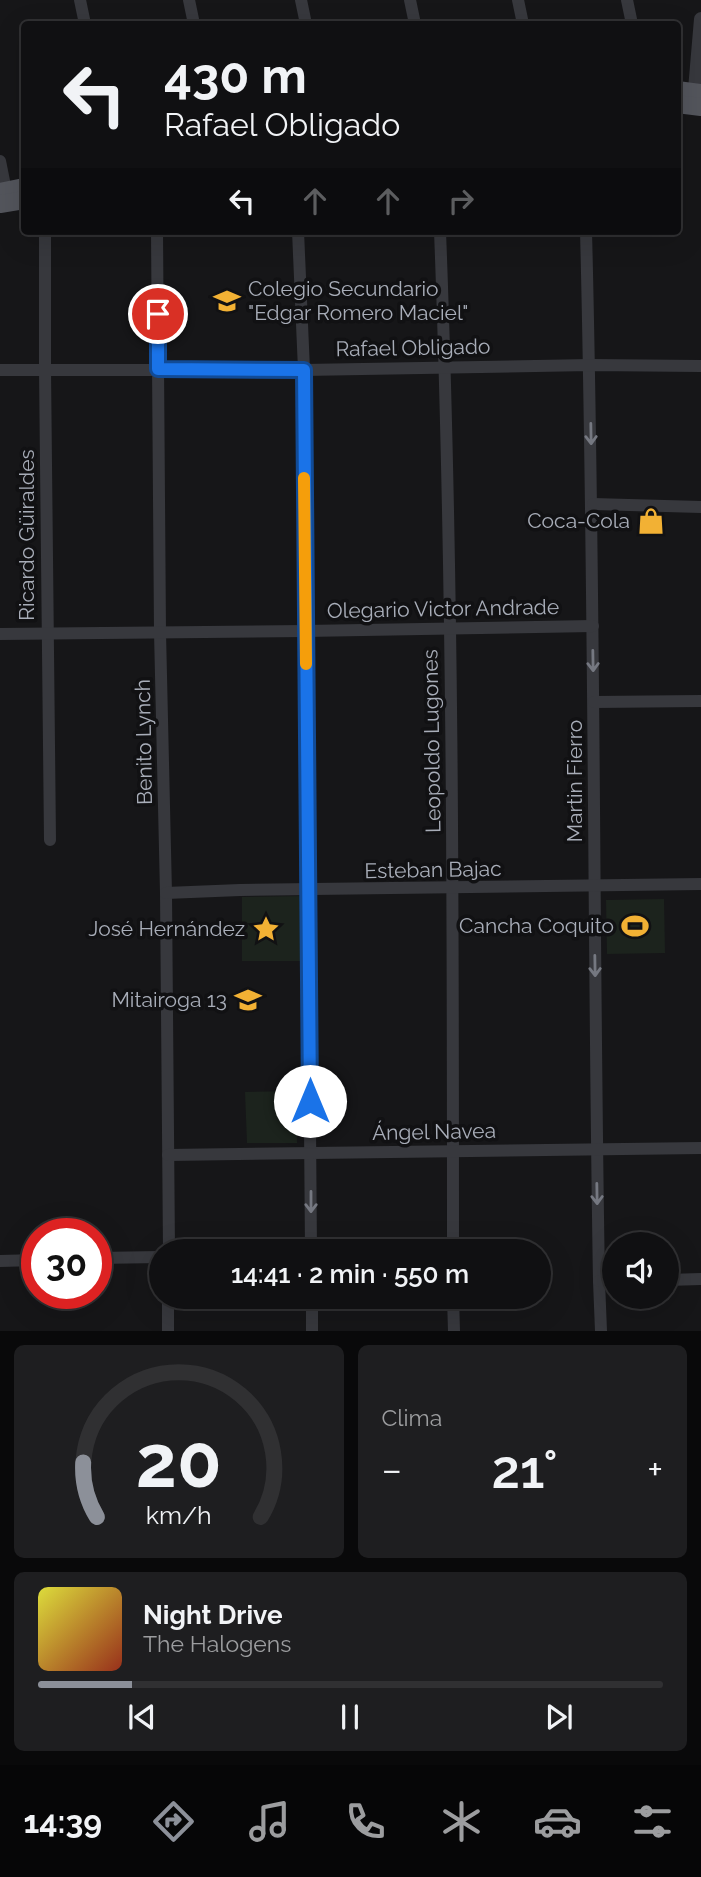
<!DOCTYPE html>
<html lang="es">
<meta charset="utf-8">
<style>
:root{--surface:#101012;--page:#1e1e20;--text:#f1f3f6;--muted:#9c9d9f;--line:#303032;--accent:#8c9099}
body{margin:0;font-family:Raleway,sans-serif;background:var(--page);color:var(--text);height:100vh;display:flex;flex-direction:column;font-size:26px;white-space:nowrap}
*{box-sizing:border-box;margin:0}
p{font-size:23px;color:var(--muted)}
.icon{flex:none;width:38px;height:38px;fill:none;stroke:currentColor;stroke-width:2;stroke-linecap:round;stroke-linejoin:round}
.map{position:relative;height:1331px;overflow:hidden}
.sheet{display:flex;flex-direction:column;gap:14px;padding:14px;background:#09090a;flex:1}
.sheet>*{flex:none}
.banner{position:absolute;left:21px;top:21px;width:660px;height:214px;border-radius:7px;box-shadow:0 7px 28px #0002,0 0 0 2px var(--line);background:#101012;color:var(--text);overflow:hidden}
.buttons{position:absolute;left:602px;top:1232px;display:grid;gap:14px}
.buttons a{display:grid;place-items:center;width:77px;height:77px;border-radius:50%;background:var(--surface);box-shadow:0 7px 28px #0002,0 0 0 2px var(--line);font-size:35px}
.speed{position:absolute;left:21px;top:1218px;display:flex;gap:14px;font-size:35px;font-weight:700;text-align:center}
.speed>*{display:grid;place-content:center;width:91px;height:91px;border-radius:50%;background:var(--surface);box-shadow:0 7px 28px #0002,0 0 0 2px var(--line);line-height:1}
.speed .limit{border:10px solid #d22;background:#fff;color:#111}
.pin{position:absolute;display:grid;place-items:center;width:60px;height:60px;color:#fff;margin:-30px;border:4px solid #fff;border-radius:50%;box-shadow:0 2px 7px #0007}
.me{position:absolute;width:77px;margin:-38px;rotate:0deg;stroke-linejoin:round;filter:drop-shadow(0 0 5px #0008)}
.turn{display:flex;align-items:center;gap:24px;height:147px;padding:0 28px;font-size:32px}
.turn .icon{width:91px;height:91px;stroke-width:2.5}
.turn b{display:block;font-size:49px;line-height:60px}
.lanes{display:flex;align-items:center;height:66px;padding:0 28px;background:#0003;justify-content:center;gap:35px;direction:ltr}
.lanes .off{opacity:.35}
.big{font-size:52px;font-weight:600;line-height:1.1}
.sheet .tile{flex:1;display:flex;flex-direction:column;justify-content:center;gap:10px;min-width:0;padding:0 24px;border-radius:10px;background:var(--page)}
.sheet .dial{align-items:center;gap:0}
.dial svg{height:182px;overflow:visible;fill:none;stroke:var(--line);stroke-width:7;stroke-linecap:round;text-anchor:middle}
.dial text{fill:var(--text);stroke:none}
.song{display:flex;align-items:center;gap:21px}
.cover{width:84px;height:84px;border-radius:10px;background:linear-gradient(135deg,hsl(60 70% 55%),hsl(10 70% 35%))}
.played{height:7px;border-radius:4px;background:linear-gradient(90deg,var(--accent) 15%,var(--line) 15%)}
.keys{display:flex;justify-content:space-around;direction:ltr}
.heat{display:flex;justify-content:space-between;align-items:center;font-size:38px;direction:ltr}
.sheet .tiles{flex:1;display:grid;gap:14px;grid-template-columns:1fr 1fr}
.tile:last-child{grid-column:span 2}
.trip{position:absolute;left:149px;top:1239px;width:402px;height:70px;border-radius:35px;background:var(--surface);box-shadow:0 7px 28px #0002,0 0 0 2px var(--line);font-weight:600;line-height:70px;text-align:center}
.dock{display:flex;height:112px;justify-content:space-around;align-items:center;background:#060607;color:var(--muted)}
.dock .icon{width:49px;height:49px}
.dock .on{color:var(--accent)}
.dock b{font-size:32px;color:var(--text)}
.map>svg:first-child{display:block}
.green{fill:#1c231d}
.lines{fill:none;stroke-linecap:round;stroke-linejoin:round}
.minor{stroke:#37383d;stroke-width:12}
.tertiary{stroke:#37383d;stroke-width:14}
.primary{stroke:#53555c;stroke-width:18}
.oneway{stroke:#757881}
.route-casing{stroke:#114b97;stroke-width:18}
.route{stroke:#1a73e8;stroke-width:12}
.slow{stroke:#f59e0b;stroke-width:12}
.labels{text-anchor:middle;stroke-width:7;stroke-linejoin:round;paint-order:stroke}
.poi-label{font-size:21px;fill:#a8adb8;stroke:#111113;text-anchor:end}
.street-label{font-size:21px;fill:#a8adb8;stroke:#111113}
</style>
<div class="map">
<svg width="701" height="1331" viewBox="0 0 701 1331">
<rect width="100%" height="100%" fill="#161618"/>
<!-- green -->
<g class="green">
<path d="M304,896V961H242V897Z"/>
<path d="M664,899L665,953L607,954L606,900Z"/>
<path d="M296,1091L297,1143H247L245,1092Z"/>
</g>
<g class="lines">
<!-- minor -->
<g class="minor">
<path d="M80,0L85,24"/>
<path d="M189,0L194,24"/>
<path d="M301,0L306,24"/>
<path d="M410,0L415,24"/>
<path d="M518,0L523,24"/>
<path d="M627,0L632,24"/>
<path d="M0,161L7,196"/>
<path d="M45,231V369L50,840"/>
<path d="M157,231L160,632L166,893L169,1251"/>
<path d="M298,231L304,370L311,1251"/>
<path d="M440,231C453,571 453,911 453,1251"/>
<path d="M586,231C595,581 593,931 599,1281L601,1331"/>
<path d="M0,370H304L590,365L701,366"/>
<path d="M593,504L701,507"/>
<path d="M0,634L305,631L593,626"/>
<path d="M594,702L701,701"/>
<path d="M166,893L240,890L701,884"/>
<path d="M168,1155L701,1148"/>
<path d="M96,1258L161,1257"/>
<path d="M0,1261L37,1260"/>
<path d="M667,1280L701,1279"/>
<path d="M599,1281H614"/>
<path d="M312,1297V1331"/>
<path d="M453,1297L454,1331"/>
<path d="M168,1331V1297"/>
</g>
<!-- tertiary -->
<path class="tertiary" d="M694,101L701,19"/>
<!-- primary -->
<g class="primary">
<path d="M677,90L701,93"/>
<path d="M677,104L701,107"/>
<path d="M0,192L24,187"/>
<path d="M0,204L24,200"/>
</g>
</g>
<!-- one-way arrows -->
<defs><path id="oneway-shaft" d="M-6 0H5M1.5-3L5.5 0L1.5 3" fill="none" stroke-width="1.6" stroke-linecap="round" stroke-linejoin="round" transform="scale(1.75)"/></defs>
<g class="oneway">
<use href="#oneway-shaft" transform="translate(591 434) rotate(89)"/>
<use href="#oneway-shaft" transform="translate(593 661) rotate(89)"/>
<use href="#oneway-shaft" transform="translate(595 966) rotate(89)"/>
<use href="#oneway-shaft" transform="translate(597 1194) rotate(89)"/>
<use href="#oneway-shaft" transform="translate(311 1202) rotate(90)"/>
</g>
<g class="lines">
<defs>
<path id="route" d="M158,314V369L304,370L310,1101"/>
</defs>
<!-- route casing -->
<use href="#route" class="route-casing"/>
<!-- route -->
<use href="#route" class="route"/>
<!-- slow -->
<path class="slow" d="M304,478L306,664"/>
</g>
<!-- icons -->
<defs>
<symbol id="school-bare" viewBox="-9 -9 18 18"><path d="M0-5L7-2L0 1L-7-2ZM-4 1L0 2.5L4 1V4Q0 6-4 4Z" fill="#f2b134" stroke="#111113" stroke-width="2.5" paint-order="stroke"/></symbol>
<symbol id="shop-bare" viewBox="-9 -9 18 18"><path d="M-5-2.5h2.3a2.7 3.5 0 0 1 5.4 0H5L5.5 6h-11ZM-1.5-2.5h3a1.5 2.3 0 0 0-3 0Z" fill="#f2b134" stroke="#111113" stroke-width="2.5" paint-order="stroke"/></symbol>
<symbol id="stadium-bare" viewBox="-9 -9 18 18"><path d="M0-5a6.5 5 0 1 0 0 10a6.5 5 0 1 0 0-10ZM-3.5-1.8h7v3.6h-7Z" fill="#f2b134" stroke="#111113" stroke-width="2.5" paint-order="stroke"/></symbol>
<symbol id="sight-bare" viewBox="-9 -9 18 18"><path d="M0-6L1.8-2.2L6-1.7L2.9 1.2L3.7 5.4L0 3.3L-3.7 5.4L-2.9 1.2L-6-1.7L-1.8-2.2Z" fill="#f2b134" stroke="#111113" stroke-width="2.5" paint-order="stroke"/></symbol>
</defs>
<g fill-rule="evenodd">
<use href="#school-bare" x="208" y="282" width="38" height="38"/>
<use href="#shop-bare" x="632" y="502" width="38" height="38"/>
<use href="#stadium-bare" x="616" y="907" width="38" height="38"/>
<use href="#sight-bare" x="247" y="910" width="38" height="38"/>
<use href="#school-bare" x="229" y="981" width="38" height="38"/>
</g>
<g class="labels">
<!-- poi labels -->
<g class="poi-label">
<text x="248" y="296" text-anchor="start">Colegio Secundario<tspan x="248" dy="24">"Edgar Romero Maciel"</tspan></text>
<text x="630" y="528">Coca-Cola</text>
<text x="614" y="933">Cancha Coquito</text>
<text x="245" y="936">José Hernández</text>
<text x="227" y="1007">Mitairoga 13</text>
</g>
<!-- street labels -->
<g class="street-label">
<text transform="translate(413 348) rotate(-1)" y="7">Rafael Obligado</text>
<text transform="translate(27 535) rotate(-90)" y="7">Ricardo Güiraldes</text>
<text transform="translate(443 609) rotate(-1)" y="7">Olegario Victor Andrade</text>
<text transform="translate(432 741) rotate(-91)" y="7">Leopoldo Lugones</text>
<text transform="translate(144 742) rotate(-91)" y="7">Benito Lynch</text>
<text transform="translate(575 781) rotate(-90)" y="7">Martin Fierro</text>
<text transform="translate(433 870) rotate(-1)" y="7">Esteban Bajac</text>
<text transform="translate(434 1132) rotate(-1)" y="7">Ángel Navea</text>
</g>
</g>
</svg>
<div class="buttons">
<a><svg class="icon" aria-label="sound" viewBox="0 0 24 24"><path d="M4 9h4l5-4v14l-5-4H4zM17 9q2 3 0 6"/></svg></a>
</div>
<div class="speed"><div class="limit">30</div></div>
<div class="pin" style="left:158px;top:314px;background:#d93025"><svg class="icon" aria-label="arrive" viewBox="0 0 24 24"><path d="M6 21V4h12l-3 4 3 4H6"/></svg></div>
<svg class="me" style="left:310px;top:1101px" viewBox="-20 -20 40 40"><circle r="19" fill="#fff"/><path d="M0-13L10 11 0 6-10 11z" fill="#1a73e8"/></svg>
<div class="trip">14:41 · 2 min · 550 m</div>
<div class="banner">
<div class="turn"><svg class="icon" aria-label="left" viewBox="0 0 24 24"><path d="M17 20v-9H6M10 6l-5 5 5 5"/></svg><div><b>430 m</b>Rafael Obligado</div></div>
<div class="lanes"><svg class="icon" aria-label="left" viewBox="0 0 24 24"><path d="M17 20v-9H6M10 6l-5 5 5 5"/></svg><svg class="icon off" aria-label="ahead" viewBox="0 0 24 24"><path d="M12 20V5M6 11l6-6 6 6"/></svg><svg class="icon off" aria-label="ahead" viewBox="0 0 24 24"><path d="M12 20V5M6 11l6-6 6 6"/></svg><svg class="icon off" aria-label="right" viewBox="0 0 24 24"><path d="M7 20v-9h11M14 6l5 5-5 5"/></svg></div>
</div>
</div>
<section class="sheet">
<div class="tiles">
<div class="tile dial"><svg viewBox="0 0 100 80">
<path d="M14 69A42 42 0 1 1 86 69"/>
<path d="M14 69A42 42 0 0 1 8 45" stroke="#8c9099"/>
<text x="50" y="56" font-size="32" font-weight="700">20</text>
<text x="50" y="72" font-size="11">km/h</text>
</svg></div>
<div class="tile"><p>Clima</p>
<div class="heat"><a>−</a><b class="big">21°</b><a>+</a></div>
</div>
<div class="tile">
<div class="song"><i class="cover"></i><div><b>Night Drive</b><p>The Halogens</p></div></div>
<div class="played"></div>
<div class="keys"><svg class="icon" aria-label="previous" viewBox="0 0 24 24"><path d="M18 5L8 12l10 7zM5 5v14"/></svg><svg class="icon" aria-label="pause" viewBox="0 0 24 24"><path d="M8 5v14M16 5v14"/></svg><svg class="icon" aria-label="next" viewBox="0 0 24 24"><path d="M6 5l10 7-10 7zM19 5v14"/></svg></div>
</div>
</div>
</section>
<nav class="dock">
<b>14:39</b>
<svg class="icon on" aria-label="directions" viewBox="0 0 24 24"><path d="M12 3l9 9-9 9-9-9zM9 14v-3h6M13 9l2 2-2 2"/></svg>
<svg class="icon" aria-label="music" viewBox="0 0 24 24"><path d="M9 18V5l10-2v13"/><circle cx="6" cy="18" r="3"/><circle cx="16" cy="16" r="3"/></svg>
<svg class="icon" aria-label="phone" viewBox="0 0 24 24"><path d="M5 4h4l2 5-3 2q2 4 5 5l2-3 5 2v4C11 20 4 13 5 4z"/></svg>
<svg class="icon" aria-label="climate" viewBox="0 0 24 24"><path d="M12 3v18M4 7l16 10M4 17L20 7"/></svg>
<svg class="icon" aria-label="car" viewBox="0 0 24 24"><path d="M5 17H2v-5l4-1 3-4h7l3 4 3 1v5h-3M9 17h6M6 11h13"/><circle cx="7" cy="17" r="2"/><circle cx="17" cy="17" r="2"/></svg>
<svg class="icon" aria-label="filters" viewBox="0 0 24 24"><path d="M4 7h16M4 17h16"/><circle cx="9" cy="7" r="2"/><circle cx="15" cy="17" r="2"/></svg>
</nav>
